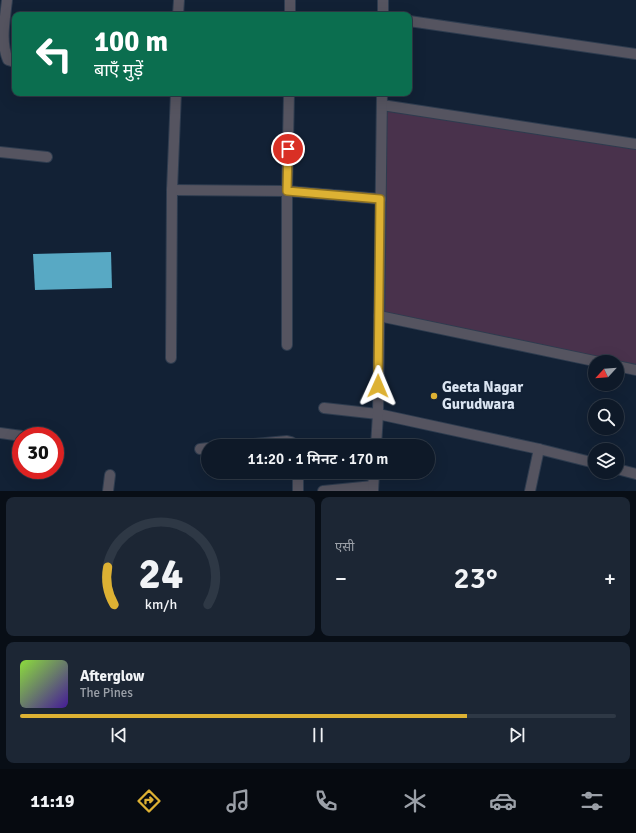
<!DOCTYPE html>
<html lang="hi">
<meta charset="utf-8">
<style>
:root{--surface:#0e1928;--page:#1c2634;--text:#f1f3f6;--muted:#9ba0a8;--line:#2e3845;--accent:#ddb133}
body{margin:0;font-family:Signika,"Noto Sans Devanagari",sans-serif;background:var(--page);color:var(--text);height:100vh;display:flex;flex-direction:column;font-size:15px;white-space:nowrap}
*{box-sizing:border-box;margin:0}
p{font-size:13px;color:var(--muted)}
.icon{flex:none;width:22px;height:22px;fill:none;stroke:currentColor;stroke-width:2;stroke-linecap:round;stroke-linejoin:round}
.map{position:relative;height:491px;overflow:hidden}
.panel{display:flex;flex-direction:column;gap:6px;padding:6px;background:#080e16;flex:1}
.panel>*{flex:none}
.guide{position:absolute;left:12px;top:12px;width:400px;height:84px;border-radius:8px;box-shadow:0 4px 16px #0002,0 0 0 1px var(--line);background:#0b6e4f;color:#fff;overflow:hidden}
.needle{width:26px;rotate:244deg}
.controls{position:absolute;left:588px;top:355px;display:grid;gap:8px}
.controls a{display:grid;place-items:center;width:36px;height:36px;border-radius:50%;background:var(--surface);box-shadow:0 4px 16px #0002,0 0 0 1px var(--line);font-size:20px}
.speed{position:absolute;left:12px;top:427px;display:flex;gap:8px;font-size:20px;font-weight:700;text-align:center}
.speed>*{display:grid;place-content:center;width:52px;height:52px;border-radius:50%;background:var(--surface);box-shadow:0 4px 16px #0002,0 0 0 1px var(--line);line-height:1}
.speed .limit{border:6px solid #d22;background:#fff;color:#111}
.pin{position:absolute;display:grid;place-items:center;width:34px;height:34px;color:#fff;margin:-17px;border:2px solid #fff;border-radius:50%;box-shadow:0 1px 4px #0007}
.me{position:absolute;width:44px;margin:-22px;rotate:1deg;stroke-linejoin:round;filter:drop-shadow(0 0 3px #0008)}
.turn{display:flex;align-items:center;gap:14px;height:84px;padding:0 16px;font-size:18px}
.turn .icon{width:52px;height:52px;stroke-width:2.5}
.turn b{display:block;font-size:28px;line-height:34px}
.big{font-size:30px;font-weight:600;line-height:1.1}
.panel .tile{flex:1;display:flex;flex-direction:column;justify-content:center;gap:6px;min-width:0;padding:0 14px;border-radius:8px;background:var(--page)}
.panel .dial{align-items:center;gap:0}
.dial svg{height:104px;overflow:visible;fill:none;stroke:var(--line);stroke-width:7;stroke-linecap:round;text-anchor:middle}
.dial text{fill:var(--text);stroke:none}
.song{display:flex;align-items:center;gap:12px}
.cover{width:48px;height:48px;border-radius:6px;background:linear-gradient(135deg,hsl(90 70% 55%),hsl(260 70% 35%))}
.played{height:4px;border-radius:2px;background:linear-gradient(90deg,var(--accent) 75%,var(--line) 75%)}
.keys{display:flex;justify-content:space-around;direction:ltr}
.heat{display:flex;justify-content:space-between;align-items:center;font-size:22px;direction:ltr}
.panel .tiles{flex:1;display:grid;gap:6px;grid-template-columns:1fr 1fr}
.tile:last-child{grid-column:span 2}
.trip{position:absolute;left:201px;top:439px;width:234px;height:40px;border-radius:20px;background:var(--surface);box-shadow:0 4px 16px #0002,0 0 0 1px var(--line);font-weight:600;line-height:40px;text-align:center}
.tabs{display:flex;height:64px;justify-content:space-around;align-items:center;background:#060a10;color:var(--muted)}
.tabs .icon{width:28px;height:28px}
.tabs .selected{color:var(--accent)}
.tabs b{font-size:18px;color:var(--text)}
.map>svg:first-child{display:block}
.green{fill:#49324c}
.building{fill:#58a9c4}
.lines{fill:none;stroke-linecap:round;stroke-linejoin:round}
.street-casing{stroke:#2e3c4f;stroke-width:12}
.street{stroke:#555460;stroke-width:10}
.route-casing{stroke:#907321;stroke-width:10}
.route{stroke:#ddb133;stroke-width:7}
.poi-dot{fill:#ddb133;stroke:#122135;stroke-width:1.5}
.labels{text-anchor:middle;stroke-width:4;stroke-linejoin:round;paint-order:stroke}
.poi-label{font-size:15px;font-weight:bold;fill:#dae4f1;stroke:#122135;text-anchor:start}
</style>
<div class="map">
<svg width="636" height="491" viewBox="0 0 636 491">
<rect width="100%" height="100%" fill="#122135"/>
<!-- green -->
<path class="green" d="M382,105L636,144V370L617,362H599L379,316Z"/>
<!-- building -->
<path class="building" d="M111,252L112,288L35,290L33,254Z"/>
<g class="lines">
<defs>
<g id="street">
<path d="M7,0C5,20 0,41 8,60L15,62"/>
<path d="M178,15L179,0"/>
<path d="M290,15V0"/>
<path d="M383,15V0"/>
<path d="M409,21L636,54"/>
<path d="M382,105L636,144"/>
<path d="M0,152L47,157"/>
<path d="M172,190L287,191L381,199"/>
<path d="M379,316L599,362"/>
<path d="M287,345V191L289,93"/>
<path d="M171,358L172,190L176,93"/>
<path d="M617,366L636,370"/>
<path d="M324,408L378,414L539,449L595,463"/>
<path d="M0,433L22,436"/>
<path d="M233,446L287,441L291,442L296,446"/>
<path d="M376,446L378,414L382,93"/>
<path d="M200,449L208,448"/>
<path d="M617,469L636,474"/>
<path d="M298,472V491"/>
<path d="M108,491L110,475"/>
<path d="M323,491L373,486"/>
<path d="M373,491L374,472"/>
<path d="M530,491L539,449"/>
</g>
</defs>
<!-- street casing -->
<use href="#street" class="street-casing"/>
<!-- street -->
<use href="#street" class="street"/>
</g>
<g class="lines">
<defs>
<path id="route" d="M288,149L287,191L380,199L378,386"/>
</defs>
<!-- route casing -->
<use href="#route" class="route-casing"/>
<!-- route -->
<use href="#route" class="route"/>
</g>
<!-- markers -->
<circle class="poi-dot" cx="434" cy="396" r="4"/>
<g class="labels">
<!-- poi labels -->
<g class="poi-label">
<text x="442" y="392">Geeta Nagar<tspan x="442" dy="17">Gurudwara</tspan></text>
</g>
</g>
</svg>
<div class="controls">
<a><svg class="needle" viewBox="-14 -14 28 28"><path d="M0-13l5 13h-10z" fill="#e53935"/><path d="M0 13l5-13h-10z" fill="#9ba0a8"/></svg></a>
<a><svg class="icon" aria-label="search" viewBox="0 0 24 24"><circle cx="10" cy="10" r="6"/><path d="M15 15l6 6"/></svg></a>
<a><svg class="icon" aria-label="layers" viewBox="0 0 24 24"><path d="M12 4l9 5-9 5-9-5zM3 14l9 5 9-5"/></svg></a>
</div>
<div class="speed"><div class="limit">30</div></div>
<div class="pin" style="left:288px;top:149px;background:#d93025"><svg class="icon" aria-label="arrive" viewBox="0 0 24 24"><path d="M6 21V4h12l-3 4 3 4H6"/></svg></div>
<svg class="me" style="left:378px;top:386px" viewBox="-20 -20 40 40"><path d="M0-17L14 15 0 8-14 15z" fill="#ddb133" stroke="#fff" stroke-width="4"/></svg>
<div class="trip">11:20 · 1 मिनट · 170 m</div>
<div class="guide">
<div class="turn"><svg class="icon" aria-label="left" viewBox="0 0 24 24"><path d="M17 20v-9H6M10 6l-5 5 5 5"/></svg><div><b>100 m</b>बाएँ मुड़ें</div></div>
</div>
</div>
<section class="panel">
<div class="tiles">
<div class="tile dial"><svg viewBox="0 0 100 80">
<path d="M14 69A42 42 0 1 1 86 69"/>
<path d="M14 69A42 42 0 0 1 9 40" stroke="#ddb133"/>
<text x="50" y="56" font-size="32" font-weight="700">24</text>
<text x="50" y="72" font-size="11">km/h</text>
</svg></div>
<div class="tile"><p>एसी</p>
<div class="heat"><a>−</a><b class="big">23°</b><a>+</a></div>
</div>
<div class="tile">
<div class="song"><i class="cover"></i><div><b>Afterglow</b><p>The Pines</p></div></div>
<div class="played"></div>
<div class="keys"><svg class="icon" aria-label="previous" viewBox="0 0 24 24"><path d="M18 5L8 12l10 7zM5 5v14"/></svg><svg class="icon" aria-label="pause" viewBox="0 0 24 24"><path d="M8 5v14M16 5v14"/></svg><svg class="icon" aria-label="next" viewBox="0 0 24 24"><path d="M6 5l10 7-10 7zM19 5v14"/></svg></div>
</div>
</div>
</section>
<nav class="tabs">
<b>11:19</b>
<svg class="icon selected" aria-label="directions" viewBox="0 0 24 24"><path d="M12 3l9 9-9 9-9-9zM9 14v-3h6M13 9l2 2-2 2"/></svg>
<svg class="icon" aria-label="music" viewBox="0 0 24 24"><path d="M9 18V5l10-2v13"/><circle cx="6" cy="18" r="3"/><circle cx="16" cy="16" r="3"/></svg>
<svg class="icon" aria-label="phone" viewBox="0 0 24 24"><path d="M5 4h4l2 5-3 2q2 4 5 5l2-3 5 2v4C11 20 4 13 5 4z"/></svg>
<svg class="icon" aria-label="climate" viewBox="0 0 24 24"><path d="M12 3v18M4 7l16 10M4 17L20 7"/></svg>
<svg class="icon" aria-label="car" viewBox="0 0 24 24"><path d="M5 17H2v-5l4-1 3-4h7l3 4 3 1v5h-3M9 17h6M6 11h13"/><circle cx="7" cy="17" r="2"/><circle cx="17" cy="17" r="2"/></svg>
<svg class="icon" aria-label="filters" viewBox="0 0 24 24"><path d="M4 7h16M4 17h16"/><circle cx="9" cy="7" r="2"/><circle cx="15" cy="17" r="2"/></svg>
</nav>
